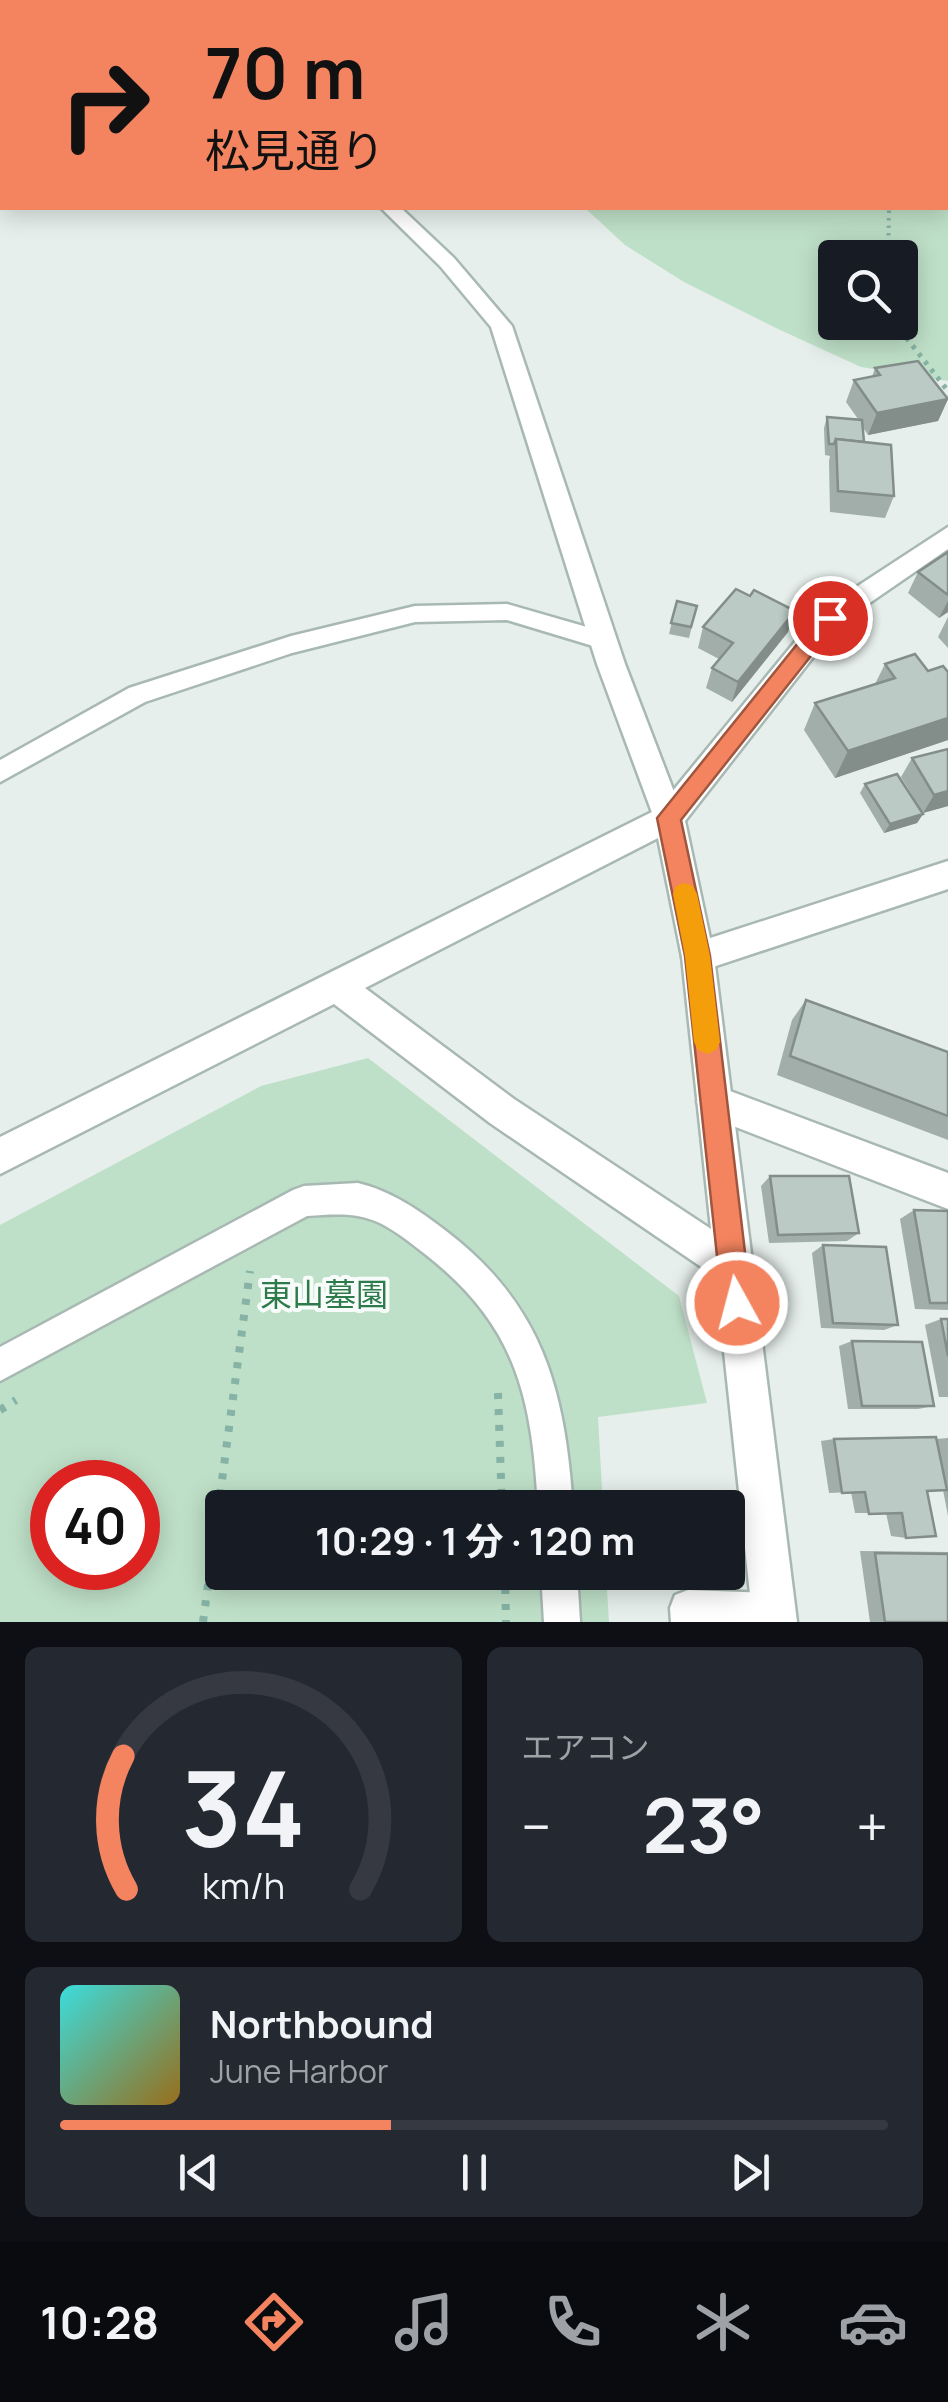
<!DOCTYPE html>
<html lang="ja">
<meta charset="utf-8">
<style>
:root{--surface:#171b24;--page:#242831;--text:#f1f3f6;--muted:#9ea1a6;--line:#363941;--accent:#f4845f}
body{margin:0;font-family:Manrope,"Noto Sans JP",sans-serif;background:var(--page);color:var(--text);height:100vh;display:flex;flex-direction:column;font-size:38px;white-space:nowrap}
*{box-sizing:border-box;margin:0}
p{font-size:32px;color:var(--muted)}
.icon{flex:none;width:55px;height:55px;fill:none;stroke:currentColor;stroke-width:2;stroke-linecap:round;stroke-linejoin:round}
.map{position:relative;height:1622px;overflow:hidden}
.sheet{display:flex;flex-direction:column;gap:25px;padding:25px;background:#0d0f14;flex:1}
.sheet>*{flex:none}
.hud{position:absolute;left:0px;top:0px;width:950px;height:210px;box-shadow:0 5px 25px #0003;background:#f4845f;color:#111;overflow:hidden}
.controls{position:absolute;left:818px;top:240px;display:grid;gap:20px}
.controls a{display:grid;place-items:center;width:100px;height:100px;border-radius:10px;background:var(--surface);box-shadow:0 5px 25px #0003;font-size:50px}
.speed{position:absolute;left:30px;top:1460px;display:flex;gap:20px;font-size:50px;font-weight:700;text-align:center}
.speed>*{display:grid;place-content:center;width:130px;height:130px;border-radius:50%;background:var(--surface);box-shadow:0 5px 25px #0003;line-height:1}
.speed .limit{border:15px solid #d22;background:#fff;color:#111}
.pin{position:absolute;display:grid;place-items:center;width:85px;height:85px;color:#fff;margin:-42px;border:5px solid #fff;border-radius:50%;box-shadow:0 2px 10px #0007}
.me{position:absolute;width:110px;margin:-55px;rotate:353deg;stroke-linejoin:round;filter:drop-shadow(0 0 8px #0008)}
.turn{display:flex;align-items:center;gap:35px;height:210px;padding:0 40px;font-size:45px}
.turn .icon{width:130px;height:130px;stroke-width:2.5}
.turn b{display:block;font-size:70px;line-height:85px}
.big{font-size:75px;font-weight:700;line-height:1.1}
.sheet .card{flex:1;display:flex;flex-direction:column;justify-content:center;gap:15px;min-width:0;padding:0 35px;border-radius:15px;background:var(--page)}
.sheet .dial{align-items:center;gap:0}
.dial svg{height:260px;overflow:visible;fill:none;stroke:var(--line);stroke-width:7;stroke-linecap:round;text-anchor:middle}
.dial text{fill:var(--text);stroke:none}
.song{display:flex;align-items:center;gap:30px}
.cover{width:120px;height:120px;border-radius:15px;background:linear-gradient(135deg,hsl(180 70% 55%),hsl(40 70% 35%))}
.played{height:10px;border-radius:5px;background:linear-gradient(90deg,var(--accent) 40%,var(--line) 40%)}
.keys{display:flex;justify-content:space-around;direction:ltr}
.heat{display:flex;justify-content:space-between;align-items:center;font-size:55px;direction:ltr}
.sheet .tiles{flex:1;display:grid;gap:25px;grid-template-columns:1fr 1fr}
.card:last-child{grid-column:span 2}
.trip{position:absolute;left:205px;top:1490px;width:540px;height:100px;border-radius:10px;background:var(--surface);box-shadow:0 5px 25px #0003;font-weight:700;line-height:100px;text-align:center}
.tabs{display:flex;height:160px;justify-content:space-around;align-items:center;background:#090b0e;color:var(--muted)}
.tabs .icon{width:70px;height:70px}
.tabs .selected{color:var(--accent)}
.tabs b{font-size:45px;color:var(--text)}
.map>svg:first-child{display:block}
.green{fill:#bfe0c8;fill-rule:evenodd}
.lines{fill:none;stroke-linecap:round;stroke-linejoin:round}
.service-casing{stroke:#a8b8b2;stroke-width:5}
.minor-casing{stroke:#a8b8b2;stroke-width:5}
.tertiary-casing{stroke:#a8b8b2;stroke-width:5}
.path-far2{stroke:#86b3a5;stroke-width:4;stroke-dasharray:2.5 5;stroke-linecap:butt}
.path-far1{stroke:#86b3a5;stroke-width:5;stroke-dasharray:4 6;stroke-linecap:butt}
.path{stroke:#86b3a5;stroke-width:8;stroke-dasharray:6 10;stroke-linecap:butt}
.service{fill:#fff;fill-rule:evenodd}
.minor{fill:#fff;fill-rule:evenodd}
.tertiary{fill:#fff;fill-rule:evenodd}
.wall{fill:#a1aea9}
.shaded-wall{fill:#838d89}
.building{fill:#bbcac4;stroke:#838d89;stroke-width:2.5}
.route{fill:#f4845f;stroke:#9f563e;stroke-width:2.5}
.slow{fill:#f59e0b}
.labels{text-anchor:middle;stroke-width:8;stroke-linejoin:round;paint-order:stroke}
.near-park-label{font-size:32px;fill:#2d7a4b;stroke:#f7fbf9}
</style>
<div class="map">
<svg width="948" height="1622" viewBox="0 0 948 1622">
<rect width="100%" height="100%" fill="#e6efeb"/>
<!-- green -->
<g class="green">
<path d="M948,104V381L861,367L778,329L684,282L625,245L585,208H948ZM835,258H900V322H835Z"/>
<path d="M368,1058L679,1296L707,1403L598,1417L603,1507L222,1508V1572L606,1573L609,1622H0V1225L261,1086ZM52,1482H138V1568H52Z"/>
</g>
<g class="lines">
<defs>
<g id="service">
<path d="M507,604L611,634L614,640L603,649L507,620L415,622L292,653L145,702L0,782V760L129,688L291,636L415,606Z"/>
<path d="M358,1183C391,1191 419,1210 446,1231C543,1305 565,1390 573,1508H538C532,1396 516,1325 425,1254C378,1217 366,1211 307,1216L0,1381V1347L293,1190L304,1186Z"/>
<path d="M541,1572H577L580,1622H544Z"/>
<path d="M688,1590L774,1593L787,1598L792,1611L788,1622H671L670,1608L675,1595Z"/>
</g>
<g id="minor">
<path d="M73,0H92L93,2H75Z"/>
<path d="M381,208H401L454,258L512,326L625,664L684,818L680,827L669,831L658,827L654,818L597,664L491,327L440,266Z"/>
<path d="M948,861V889L698,972L687,968L682,957L687,946L698,942Z"/>
<path d="M714,1085L948,1173V1209L702,1114L697,1102L702,1090Z"/>
</g>
<path id="tertiary" d="M948,527V549L839,624L685,821L714,957L797,1622H753L716,1277L490,1123L334,1004L0,1174V1137L658,809L821,610ZM658,838L682,957L711,1229L514,1099L365,988Z"/>
</defs>
<!-- service casing -->
<use href="#service" class="service-casing"/>
<!-- minor casing -->
<use href="#minor" class="minor-casing"/>
<!-- tertiary casing -->
<use href="#tertiary" class="tertiary-casing"/>
<!-- path-far2 -->
<path class="path-far2" d="M888,258L889,208"/>
<!-- path-far1 -->
<path class="path-far1" d="M894,322L948,391"/>
<!-- path -->
<g class="path">
<path d="M498,1393L502,1508"/>
<path d="M0,1410L16,1400"/>
<path d="M505,1572L506,1622"/>
<path d="M203,1622L250,1271"/>
</g>
<!-- service -->
<use href="#service" class="service"/>
<!-- minor -->
<use href="#minor" class="minor"/>
<!-- tertiary -->
<use href="#tertiary" class="tertiary"/>
</g>
<!-- wall -->
<g class="wall">
<path d="M2,102V151H1L0,106Z"/>
<path d="M875,368L948,399L938,421L868,435L862,426L864,442L894,496L885,518L830,512L829,461L830,456L825,455L824,428L827,417L858,419L846,402L854,380L872,377Z"/>
<path d="M948,552V612L939,618L908,593L918,572Z"/>
<path d="M677,601L697,606L689,638L669,634Z"/>
<path d="M948,617V648L938,637Z"/>
<path d="M703,627L788,632L732,702L706,688L712,668L719,659L698,648Z"/>
<path d="M885,664L928,671L948,672V740L835,778L804,730L815,703L875,684Z"/>
<path d="M948,749V806L923,813L901,777L912,758Z"/>
<path d="M865,784L923,814L917,823L884,833L860,793Z"/>
<path d="M806,1000L948,1052V1140L777,1075L792,1020Z"/>
<path d="M770,1176L859,1233L847,1241L769,1243L761,1186Z"/>
<path d="M914,1210L948,1211V1310L915,1309L900,1219Z"/>
<path d="M823,1245L898,1325L884,1330L821,1328L812,1253Z"/>
<path d="M941,1319H948V1397H939L925,1325Z"/>
<path d="M852,1341L934,1406L918,1409H848L839,1346Z"/>
<path d="M948,1438V1516L943,1490L927,1491L906,1538L891,1536L886,1513H855L851,1492L829,1493L821,1441L834,1439H936Z"/>
<path d="M860,1551L948,1552V1622H870Z"/>
</g>
<!-- shaded-wall -->
<g class="shaded-wall">
<path d="M948,399L938,421L868,435L877,413Z"/>
<path d="M948,601V612L939,618Z"/>
<path d="M795,611L788,632L732,702L738,682Z"/>
<path d="M948,718V740L835,778L848,751Z"/>
<path d="M948,791V806L923,813L934,795Z"/>
<path d="M923,814L917,823L884,833L890,824Z"/>
</g>
<!-- building -->
<g class="building">
<path d="M1,102L2,129H0V106Z"/>
<path d="M918,361L948,399L877,413L854,380L880,375L875,368Z"/>
<path d="M827,417L862,420L864,442L836,439L834,444H829Z"/>
<path d="M836,439L891,445L894,496L838,491Z"/>
<path d="M948,552V595L918,572Z"/>
<path d="M736,589L750,596L754,590L795,611L738,682L712,668L733,643L703,627Z"/>
<path d="M677,601L697,606L691,627L671,623Z"/>
<path d="M915,654L928,671L943,666L948,672V718L848,751L815,703L895,678L885,664Z"/>
<path d="M948,749V791L934,795L912,758Z"/>
<path d="M897,774L923,814L890,824L865,784Z"/>
<path d="M806,1000L948,1052V1116L790,1056Z"/>
<path d="M770,1176H849L859,1233L778,1235Z"/>
<path d="M914,1210L948,1211V1303H930Z"/>
<path d="M823,1245L886,1247L898,1325L833,1323Z"/>
<path d="M941,1319H948V1356Z"/>
<path d="M852,1341L922,1342L934,1406H862Z"/>
<path d="M936,1437L947,1490L927,1491L936,1536L906,1538L902,1513L869,1514L865,1492L842,1493L834,1439Z"/>
<path d="M875,1553L948,1554V1622H885Z"/>
</g>
<!-- route -->
<path class="route" d="M830,610L840,618L837,623L681,820L710,956L751,1303L747,1314L737,1318L726,1314L722,1303L685,956L657,818L823,612Z"/>
<!-- slow -->
<path class="slow" d="M685,883L693,886L697,894L710,956L720,1042L716,1050L707,1054L698,1050L694,1042L685,956L673,894L676,886Z"/>
<g class="labels">
<!-- near-park labels -->
<g class="near-park-label">
<text x="324" y="1306">東山墓園</text>
</g>
</g>
</svg>
<div class="controls">
<a><svg class="icon" aria-label="search" viewBox="0 0 24 24"><circle cx="10" cy="10" r="6"/><path d="M15 15l6 6"/></svg></a>
</div>
<div class="speed"><div class="limit">40</div></div>
<div class="pin" style="left:830px;top:618px;background:#d93025"><svg class="icon" aria-label="arrive" viewBox="0 0 24 24"><path d="M6 21V4h12l-3 4 3 4H6"/></svg></div>
<svg class="me" style="left:737px;top:1303px" viewBox="-20 -20 40 40"><circle r="17" fill="#f4845f" stroke="#fff" stroke-width="3"/><path d="M0-11L8 9 0 5-8 9z" fill="#fff"/></svg>
<div class="trip">10:29 · 1 分 · 120 m</div>
<div class="hud">
<div class="turn"><svg class="icon" aria-label="right" viewBox="0 0 24 24"><path d="M7 20v-9h11M14 6l5 5-5 5"/></svg><div><b>70 m</b>松見通り</div></div>
</div>
</div>
<section class="sheet">
<div class="tiles">
<div class="card dial"><svg viewBox="0 0 100 80">
<path d="M14 69A42 42 0 1 1 86 69"/>
<path d="M14 69A42 42 0 0 1 13 28" stroke="#f4845f"/>
<text x="50" y="56" font-size="32" font-weight="700">34</text>
<text x="50" y="72" font-size="11">km/h</text>
</svg></div>
<div class="card"><p>エアコン</p>
<div class="heat"><a>−</a><b class="big">23°</b><a>+</a></div>
</div>
<div class="card">
<div class="song"><i class="cover"></i><div><b>Northbound</b><p>June Harbor</p></div></div>
<div class="played"></div>
<div class="keys"><svg class="icon" aria-label="previous" viewBox="0 0 24 24"><path d="M18 5L8 12l10 7zM5 5v14"/></svg><svg class="icon" aria-label="pause" viewBox="0 0 24 24"><path d="M8 5v14M16 5v14"/></svg><svg class="icon" aria-label="next" viewBox="0 0 24 24"><path d="M6 5l10 7-10 7zM19 5v14"/></svg></div>
</div>
</div>
</section>
<nav class="tabs">
<b>10:28</b>
<svg class="icon selected" aria-label="directions" viewBox="0 0 24 24"><path d="M12 3l9 9-9 9-9-9zM9 14v-3h6M13 9l2 2-2 2"/></svg>
<svg class="icon" aria-label="music" viewBox="0 0 24 24"><path d="M9 18V5l10-2v13"/><circle cx="6" cy="18" r="3"/><circle cx="16" cy="16" r="3"/></svg>
<svg class="icon" aria-label="phone" viewBox="0 0 24 24"><path d="M5 4h4l2 5-3 2q2 4 5 5l2-3 5 2v4C11 20 4 13 5 4z"/></svg>
<svg class="icon" aria-label="climate" viewBox="0 0 24 24"><path d="M12 3v18M4 7l16 10M4 17L20 7"/></svg>
<svg class="icon" aria-label="car" viewBox="0 0 24 24"><path d="M5 17H2v-5l4-1 3-4h7l3 4 3 1v5h-3M9 17h6M6 11h13"/><circle cx="7" cy="17" r="2"/><circle cx="17" cy="17" r="2"/></svg>
</nav>
